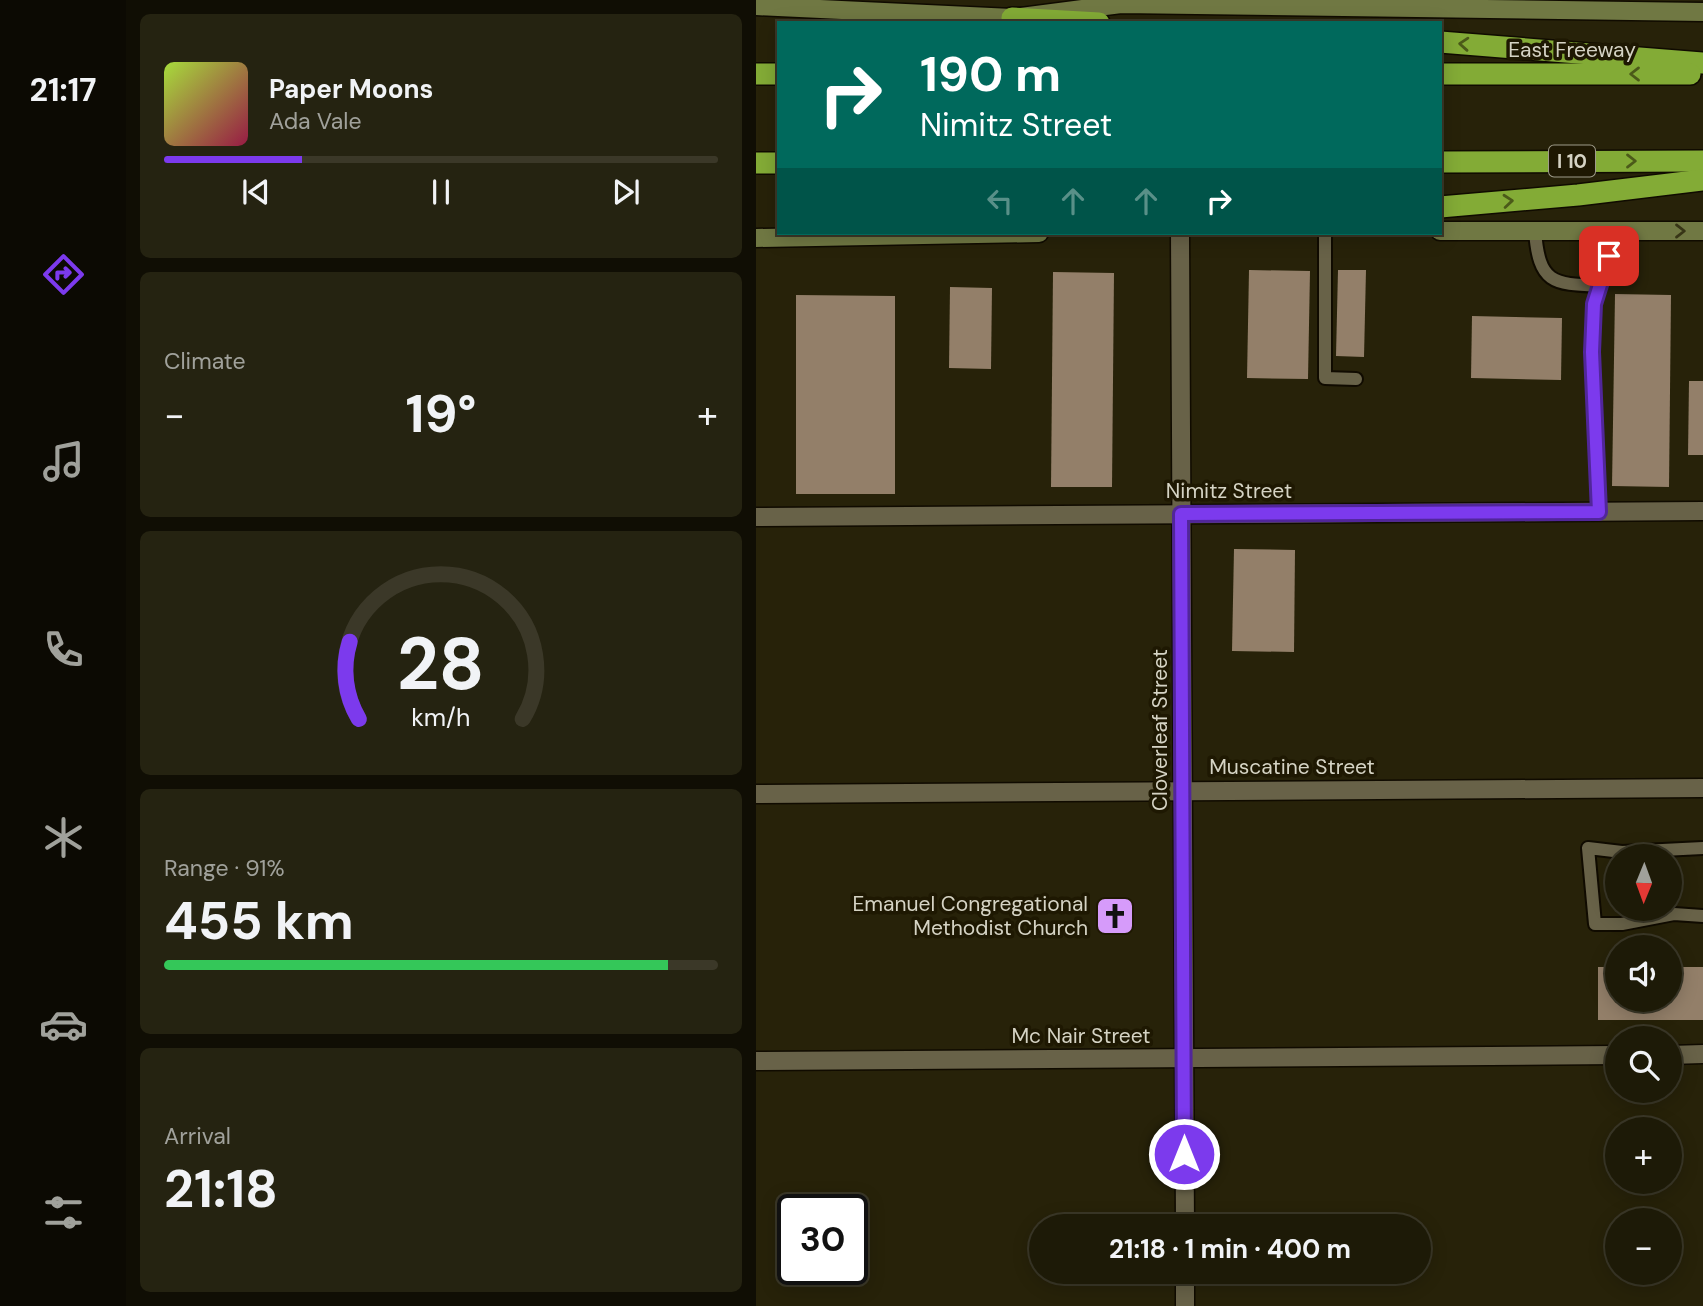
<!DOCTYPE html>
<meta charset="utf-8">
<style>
:root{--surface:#1d1a07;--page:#252311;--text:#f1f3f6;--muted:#a0a19b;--line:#3b3828;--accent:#7c3aed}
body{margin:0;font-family:"DM Sans",sans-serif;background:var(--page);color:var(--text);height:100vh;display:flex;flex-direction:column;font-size:26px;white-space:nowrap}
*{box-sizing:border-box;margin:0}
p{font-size:23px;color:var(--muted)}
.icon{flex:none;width:38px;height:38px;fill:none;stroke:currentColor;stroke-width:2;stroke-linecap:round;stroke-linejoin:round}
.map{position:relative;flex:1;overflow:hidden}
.drawer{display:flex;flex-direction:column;gap:14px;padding:14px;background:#100e04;width:630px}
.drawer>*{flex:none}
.banner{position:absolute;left:21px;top:21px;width:665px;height:214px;border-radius:0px;box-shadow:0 4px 18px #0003,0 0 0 2px var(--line);background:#00695c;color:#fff;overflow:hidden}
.needle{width:46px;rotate:181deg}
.fabs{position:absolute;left:849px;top:844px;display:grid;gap:14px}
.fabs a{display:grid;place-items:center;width:77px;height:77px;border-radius:50%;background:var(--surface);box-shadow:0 4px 18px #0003,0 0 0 2px var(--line);font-size:35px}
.speed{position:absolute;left:21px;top:1194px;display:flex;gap:14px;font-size:35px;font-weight:700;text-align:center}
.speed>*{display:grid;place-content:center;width:91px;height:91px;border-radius:50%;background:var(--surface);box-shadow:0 4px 18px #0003,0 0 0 2px var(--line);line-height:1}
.speed .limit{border:4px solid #111;border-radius:10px;background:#fff;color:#111}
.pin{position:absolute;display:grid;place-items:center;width:60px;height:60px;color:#fff;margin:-30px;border-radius:14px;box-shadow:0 4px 10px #0006}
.me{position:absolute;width:77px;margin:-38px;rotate:0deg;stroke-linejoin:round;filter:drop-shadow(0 0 5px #0008)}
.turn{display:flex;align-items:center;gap:24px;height:147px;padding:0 28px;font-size:32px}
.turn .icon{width:91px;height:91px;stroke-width:2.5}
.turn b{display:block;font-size:49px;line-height:60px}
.lanes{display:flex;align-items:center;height:66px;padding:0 28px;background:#0003;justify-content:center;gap:35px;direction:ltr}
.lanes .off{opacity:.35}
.big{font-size:52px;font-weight:700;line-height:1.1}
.drawer .widget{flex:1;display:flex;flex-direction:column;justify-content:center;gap:10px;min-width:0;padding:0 24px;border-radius:10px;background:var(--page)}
.drawer .dial{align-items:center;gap:0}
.dial svg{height:182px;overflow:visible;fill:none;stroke:var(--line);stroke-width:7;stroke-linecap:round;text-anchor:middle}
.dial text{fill:var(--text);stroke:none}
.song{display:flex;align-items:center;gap:21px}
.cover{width:84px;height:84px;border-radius:10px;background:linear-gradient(135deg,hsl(80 70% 55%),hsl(340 70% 35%))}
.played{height:7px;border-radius:4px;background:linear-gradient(90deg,var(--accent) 25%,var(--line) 25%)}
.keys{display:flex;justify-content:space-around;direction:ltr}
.heat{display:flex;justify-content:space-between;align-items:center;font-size:38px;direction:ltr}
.charge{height:10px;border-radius:5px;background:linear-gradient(90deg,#34c759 91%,var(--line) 0)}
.trip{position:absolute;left:273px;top:1214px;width:402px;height:70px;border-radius:35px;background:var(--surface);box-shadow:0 4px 18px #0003,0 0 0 2px var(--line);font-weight:700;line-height:70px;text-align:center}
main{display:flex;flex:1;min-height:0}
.dock{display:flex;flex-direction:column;width:126px;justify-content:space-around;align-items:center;background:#0c0a03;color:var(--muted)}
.dock .icon{width:49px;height:49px}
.dock .active{color:var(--accent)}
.dock b{font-size:32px;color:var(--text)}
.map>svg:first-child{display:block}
.building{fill:#937f69}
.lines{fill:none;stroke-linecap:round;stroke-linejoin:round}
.lane-casing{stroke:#100b00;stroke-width:16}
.street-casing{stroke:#100b00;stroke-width:21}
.secondary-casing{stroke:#100b00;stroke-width:21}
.highway-casing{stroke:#100b00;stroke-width:24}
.lane{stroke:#686248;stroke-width:12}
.street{stroke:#686248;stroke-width:18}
.secondary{stroke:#707843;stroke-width:18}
.highway{stroke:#83ab36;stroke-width:21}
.oneway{stroke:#4b5a19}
.oneway2{stroke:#373516}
.route-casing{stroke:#51269a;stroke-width:18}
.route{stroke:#7c3aed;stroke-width:12}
.labels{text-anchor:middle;stroke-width:7;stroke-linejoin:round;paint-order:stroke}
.shield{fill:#1e1802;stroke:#9e9b8a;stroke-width:2}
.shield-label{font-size:19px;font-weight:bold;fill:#d5d3c4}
.street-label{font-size:21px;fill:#d5d3c4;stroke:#1e1802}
.poi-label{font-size:21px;fill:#d5d3c4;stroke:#1e1802;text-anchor:end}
</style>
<main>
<nav class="dock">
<b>21:17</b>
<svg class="icon active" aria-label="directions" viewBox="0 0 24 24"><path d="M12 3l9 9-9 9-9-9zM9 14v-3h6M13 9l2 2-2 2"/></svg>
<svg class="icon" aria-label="music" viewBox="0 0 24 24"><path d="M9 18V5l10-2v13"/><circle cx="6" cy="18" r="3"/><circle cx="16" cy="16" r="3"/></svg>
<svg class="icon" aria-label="phone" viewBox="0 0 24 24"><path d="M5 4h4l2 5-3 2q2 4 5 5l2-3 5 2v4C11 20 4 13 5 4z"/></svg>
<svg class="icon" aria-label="climate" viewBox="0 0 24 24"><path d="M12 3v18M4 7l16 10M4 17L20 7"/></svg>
<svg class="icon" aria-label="car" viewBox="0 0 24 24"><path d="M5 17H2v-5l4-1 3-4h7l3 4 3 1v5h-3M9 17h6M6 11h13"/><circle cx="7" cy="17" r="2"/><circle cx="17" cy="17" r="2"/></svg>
<svg class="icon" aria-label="filters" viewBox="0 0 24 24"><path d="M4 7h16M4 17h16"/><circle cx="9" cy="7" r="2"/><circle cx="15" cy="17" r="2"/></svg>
</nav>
<section class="drawer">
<div class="widget">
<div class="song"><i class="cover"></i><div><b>Paper Moons</b><p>Ada Vale</p></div></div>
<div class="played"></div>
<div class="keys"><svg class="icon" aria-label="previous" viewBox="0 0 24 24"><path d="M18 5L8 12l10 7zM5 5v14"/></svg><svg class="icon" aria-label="pause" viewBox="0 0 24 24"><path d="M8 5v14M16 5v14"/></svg><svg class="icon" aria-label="next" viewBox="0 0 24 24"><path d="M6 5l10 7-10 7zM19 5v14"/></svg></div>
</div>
<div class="widget"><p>Climate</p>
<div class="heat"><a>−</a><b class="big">19°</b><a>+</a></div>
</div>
<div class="widget dial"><svg viewBox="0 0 100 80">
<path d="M14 69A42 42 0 1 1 86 69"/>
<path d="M14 69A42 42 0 0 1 10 35" stroke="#7c3aed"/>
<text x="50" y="56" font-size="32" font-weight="700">28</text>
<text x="50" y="72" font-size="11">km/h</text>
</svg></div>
<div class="widget"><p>Range · 91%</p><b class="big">455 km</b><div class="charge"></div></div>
<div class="widget"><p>Arrival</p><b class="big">21:18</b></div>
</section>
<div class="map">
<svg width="947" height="1306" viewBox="0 0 947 1306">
<rect width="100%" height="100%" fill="#272209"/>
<!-- building -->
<g class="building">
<path d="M493,270L554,271L552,379L491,378Z"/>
<path d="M582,270H610L608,357L580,356Z"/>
<path d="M297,272L358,273L356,487H295Z"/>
<path d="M194,287L236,288L235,369L193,368Z"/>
<path d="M859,294L915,295L913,487L856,486Z"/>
<path d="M40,295L139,296V494H40Z"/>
<path d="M716,316L806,318L805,380L715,378Z"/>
<path d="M933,381H947V455H932Z"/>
<path d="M478,549L539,550L538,652L476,651Z"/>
<path d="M842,967H861V999H914V967H947V1020H842Z"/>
</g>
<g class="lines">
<defs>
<g id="lane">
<path d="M779,231C783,284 797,284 844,286"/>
<path d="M569,233V378L600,379"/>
<path d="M843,512L836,352L838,305L861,231"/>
<path d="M947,848L866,852L832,848L839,924H866L918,914L947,916"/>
</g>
<g id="street">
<path d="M424,233L429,1227"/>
<path d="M0,517L947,511"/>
<path d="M0,794L947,788"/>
<path d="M914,1055L947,1054"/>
<path d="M0,1061L861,1055"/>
<path d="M429,1272V1306"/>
</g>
<g id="secondary">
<path d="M0,6L256,18L365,4L947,12"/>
<path d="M684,231H947"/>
<path d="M0,238L283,233"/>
</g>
<g id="highway">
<path d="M256,18L343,23"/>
<path d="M684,42L947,63"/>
<path d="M0,74H23"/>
<path d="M684,74H934"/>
<path d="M684,162L947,161"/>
<path d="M0,163H23"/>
<path d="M684,207L822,195L947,180"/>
</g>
</defs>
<!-- lane casing -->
<use href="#lane" class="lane-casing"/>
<!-- street casing -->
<use href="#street" class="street-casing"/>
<!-- secondary casing -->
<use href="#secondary" class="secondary-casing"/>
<!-- highway casing -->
<use href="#highway" class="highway-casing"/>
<!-- lane -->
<use href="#lane" class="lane"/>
<!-- street -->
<use href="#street" class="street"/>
<!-- secondary -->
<use href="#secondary" class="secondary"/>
<!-- highway -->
<use href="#highway" class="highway"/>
</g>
<!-- one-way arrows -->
<defs><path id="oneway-chevron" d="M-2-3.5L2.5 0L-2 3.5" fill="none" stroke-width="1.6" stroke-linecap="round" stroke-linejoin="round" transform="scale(1.75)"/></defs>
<g class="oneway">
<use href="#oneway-chevron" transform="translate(708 44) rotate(-176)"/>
<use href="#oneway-chevron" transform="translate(879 74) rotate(180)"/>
<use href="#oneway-chevron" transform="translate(875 161)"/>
<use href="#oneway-chevron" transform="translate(752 201) rotate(-5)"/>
</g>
<use class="oneway2" href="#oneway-chevron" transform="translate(924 231)"/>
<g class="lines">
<defs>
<path id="route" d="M428,1154L425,514L843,512L836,352L838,304L853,256"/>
</defs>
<!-- route casing -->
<use href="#route" class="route-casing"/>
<!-- route -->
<use href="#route" class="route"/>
</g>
<!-- icons -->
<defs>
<symbol id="church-square" viewBox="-11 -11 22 22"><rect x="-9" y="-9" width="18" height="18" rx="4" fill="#d69bfa" stroke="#1e1802"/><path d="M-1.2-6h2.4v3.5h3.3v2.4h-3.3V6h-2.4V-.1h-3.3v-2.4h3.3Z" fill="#111"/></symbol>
</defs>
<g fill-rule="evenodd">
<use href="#church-square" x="337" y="894" width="44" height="44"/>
</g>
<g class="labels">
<!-- shield labels -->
<rect class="shield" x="793" y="145.5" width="46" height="31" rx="5"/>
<g class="shield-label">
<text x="816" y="168">I 10</text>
</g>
<!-- street labels -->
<g class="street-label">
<text x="816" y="57">East Freeway</text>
<text x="473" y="498">Nimitz Street</text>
<text transform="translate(404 730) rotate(-90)" y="7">Cloverleaf Street</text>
<text x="536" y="774">Muscatine Street</text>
<text x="325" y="1043">Mc Nair Street</text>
</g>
<!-- poi labels -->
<g class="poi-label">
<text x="332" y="911">Emanuel Congregational<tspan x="332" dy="24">Methodist Church</tspan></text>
</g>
</g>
</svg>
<div class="fabs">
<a><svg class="needle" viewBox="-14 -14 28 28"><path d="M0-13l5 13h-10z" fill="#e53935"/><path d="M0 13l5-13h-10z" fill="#a0a19b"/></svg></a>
<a><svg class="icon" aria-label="sound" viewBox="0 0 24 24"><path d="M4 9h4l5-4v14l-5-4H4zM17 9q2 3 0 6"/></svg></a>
<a><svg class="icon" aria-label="search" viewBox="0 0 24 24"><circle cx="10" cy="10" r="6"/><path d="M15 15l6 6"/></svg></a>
<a>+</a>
<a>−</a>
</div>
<div class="speed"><div class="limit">30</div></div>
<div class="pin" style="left:853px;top:256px;background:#d93025"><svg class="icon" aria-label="arrive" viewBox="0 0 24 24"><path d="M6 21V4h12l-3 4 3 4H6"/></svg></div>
<svg class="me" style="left:428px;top:1154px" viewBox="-20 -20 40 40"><circle r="17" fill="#7c3aed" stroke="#fff" stroke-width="3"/><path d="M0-11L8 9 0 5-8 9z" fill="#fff"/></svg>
<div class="trip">21:18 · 1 min · 400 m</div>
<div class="banner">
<div class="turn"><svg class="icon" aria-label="right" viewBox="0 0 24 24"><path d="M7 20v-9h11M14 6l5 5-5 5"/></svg><div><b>190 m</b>Nimitz Street</div></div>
<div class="lanes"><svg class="icon off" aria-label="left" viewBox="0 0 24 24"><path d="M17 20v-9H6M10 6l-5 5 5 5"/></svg><svg class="icon off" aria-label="ahead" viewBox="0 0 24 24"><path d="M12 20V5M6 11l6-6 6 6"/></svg><svg class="icon off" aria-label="ahead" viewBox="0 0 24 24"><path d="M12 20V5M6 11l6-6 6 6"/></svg><svg class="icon" aria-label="right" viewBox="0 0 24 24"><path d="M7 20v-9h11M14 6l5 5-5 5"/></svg></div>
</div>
</div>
</main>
